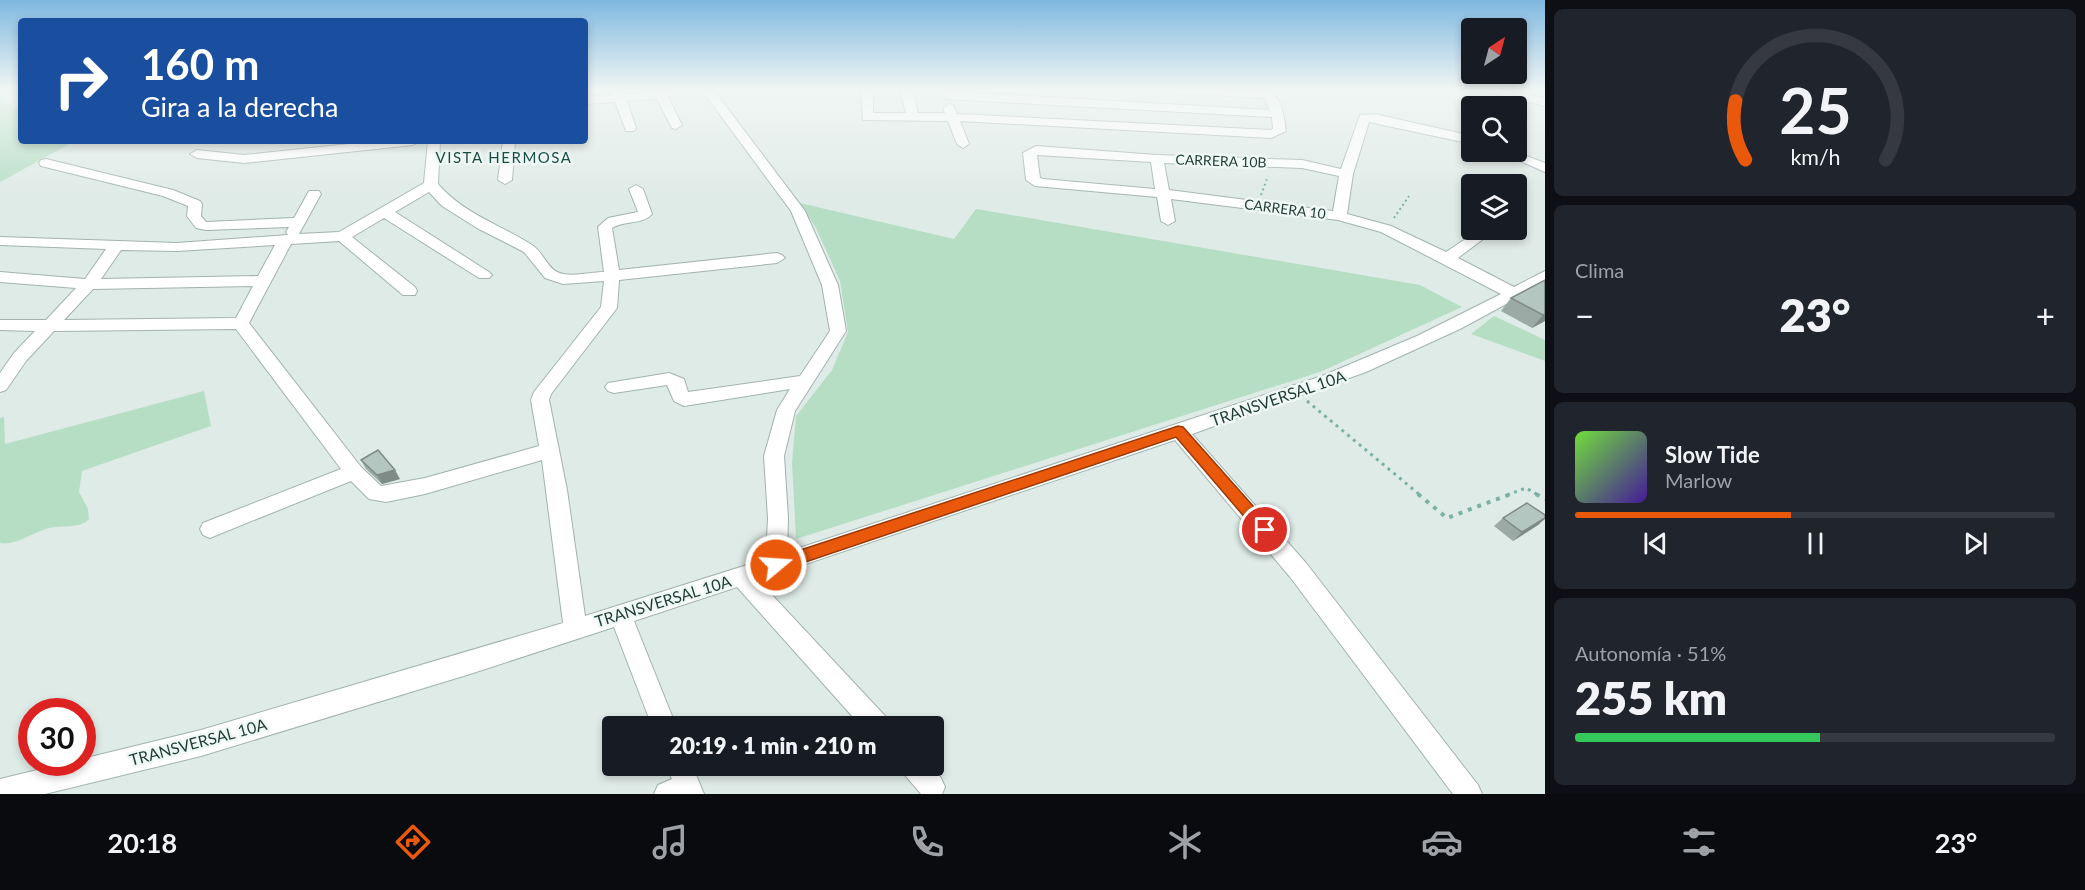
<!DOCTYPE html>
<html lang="es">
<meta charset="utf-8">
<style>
:root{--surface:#171b24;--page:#20242c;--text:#f1f3f6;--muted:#9ea1a6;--line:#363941;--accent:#ea580c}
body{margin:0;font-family:Lato,sans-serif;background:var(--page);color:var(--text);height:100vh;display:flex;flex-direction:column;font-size:22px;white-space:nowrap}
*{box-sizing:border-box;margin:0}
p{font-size:20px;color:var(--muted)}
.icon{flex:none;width:33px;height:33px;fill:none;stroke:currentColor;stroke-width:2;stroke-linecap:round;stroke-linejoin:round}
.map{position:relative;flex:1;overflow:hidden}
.panel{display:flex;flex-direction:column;gap:9px;padding:9px;background:#0d0f14;width:540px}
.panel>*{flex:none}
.guide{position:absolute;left:18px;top:18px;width:570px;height:126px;border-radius:6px;box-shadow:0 3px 9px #0003;background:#1a4fa0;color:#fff;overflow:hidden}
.needle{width:39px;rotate:36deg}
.controls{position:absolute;left:1461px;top:18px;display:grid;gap:12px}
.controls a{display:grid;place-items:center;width:66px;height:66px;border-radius:6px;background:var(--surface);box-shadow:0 3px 9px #0003;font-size:30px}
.speed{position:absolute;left:18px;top:698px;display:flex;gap:12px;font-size:30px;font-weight:700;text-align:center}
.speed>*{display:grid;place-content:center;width:78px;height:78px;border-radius:50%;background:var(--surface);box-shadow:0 3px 9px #0003;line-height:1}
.speed .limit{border:9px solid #d22;background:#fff;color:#111}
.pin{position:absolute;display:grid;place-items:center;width:51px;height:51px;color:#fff;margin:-26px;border:3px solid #fff;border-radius:50%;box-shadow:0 2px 6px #0007}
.me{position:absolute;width:66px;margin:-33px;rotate:72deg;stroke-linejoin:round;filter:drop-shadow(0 0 4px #0008)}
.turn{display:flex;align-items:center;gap:21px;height:126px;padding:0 24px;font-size:27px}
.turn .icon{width:78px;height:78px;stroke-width:2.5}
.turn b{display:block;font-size:42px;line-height:51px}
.big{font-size:45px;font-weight:800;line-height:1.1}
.panel .card{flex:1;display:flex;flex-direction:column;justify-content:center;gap:9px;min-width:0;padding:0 21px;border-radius:9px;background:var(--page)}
.panel .dial{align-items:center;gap:0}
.dial svg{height:156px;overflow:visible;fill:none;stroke:var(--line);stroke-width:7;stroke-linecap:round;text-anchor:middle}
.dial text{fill:var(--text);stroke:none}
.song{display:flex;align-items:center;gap:18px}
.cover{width:72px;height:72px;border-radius:9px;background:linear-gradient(135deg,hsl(100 70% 55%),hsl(260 70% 35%))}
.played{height:6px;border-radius:3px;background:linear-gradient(90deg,var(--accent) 45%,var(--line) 45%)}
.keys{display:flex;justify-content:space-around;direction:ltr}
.heat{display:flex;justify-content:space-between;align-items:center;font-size:33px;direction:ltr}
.charge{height:9px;border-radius:4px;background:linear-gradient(90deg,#34c759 51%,var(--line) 0)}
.trip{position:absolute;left:602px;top:716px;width:342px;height:60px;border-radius:6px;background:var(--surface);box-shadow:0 3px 9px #0003;font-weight:800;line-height:60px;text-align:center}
.tab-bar{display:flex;height:96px;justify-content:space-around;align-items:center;background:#090b0e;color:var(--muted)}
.tab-bar .icon{width:42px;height:42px}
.tab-bar .on{color:var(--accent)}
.tab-bar b{font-size:27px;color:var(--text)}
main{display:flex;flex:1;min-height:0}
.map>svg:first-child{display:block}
.green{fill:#b6dec5}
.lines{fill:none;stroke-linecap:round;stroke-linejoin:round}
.minor-casing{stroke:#a2b3af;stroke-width:2}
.path-far2{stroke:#7db1a6;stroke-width:2;stroke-dasharray:2 3;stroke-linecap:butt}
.path-far1{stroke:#7db1a6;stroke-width:3;stroke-dasharray:3 4.5;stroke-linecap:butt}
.path{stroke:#7db1a6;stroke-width:4;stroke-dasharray:4 6;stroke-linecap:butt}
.minor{fill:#fff;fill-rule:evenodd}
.wall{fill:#9baaa5}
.shaded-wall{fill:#7e8b86}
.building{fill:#b4c6c0;stroke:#7e8b86;stroke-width:1.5}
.route{fill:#ea580c;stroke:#983908;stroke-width:1.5}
.labels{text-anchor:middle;stroke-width:5;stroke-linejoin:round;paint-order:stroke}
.far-street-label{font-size:14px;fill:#1f3c37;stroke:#eff8f4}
.far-neighbourhood-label{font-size:15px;letter-spacing:1.5px;fill:#1a4f48;stroke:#eff8f4}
.street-label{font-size:16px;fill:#1f3c37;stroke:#eff8f4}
</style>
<main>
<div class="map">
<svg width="1545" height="794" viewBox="0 0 1545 794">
<rect width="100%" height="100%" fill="#dfebe7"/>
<!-- green -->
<g class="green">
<path d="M0,95L15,107L21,105V141H75L0,182Z"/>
<path d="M800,203L954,239L976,209L1420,285L1462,307L1320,372L796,539L792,463L796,416L832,370L848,332L840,281L816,228Z"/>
<path d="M1494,316L1545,340V361L1471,334Z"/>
<path d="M204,391L211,426L82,471L79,492L88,509L89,519C80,529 62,525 49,528C33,532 16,546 0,543V418L4,417L5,444Z"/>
</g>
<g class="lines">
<defs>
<g id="minor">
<path d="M611,89H619L623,94L654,92L652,89H681L668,97L682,125L676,129L672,128L657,99L627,101L636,128L634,131H626L615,102L585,104V96L611,95Z"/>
<path d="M701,89H713L805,211L838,285L846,331L795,411L784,456L788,518L787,552L1322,376L1417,336L1501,294L1381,232L1338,220L1171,199L1175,221L1168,225L1161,221L1157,197L1035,186L1026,180L1023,153L1036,146L1157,155L1302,160L1341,169L1360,115L1375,114L1472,136V144L1369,122L1353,174L1347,214L1391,226L1446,252L1479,230H1495L1458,258L1514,287L1545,271V283L1460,329L1366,372L1192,434L1306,563L1478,785L1482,794H1453L1290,577L1175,440L758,580L886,717L889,726H861L737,587L634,621L676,726H652L614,627L470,674L201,756L45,794H0V779L70,762H82V759L201,730L563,623L542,460L425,494L386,502L369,499L351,481L217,535L210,538L203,535L200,529L203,523L341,469L236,329L54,331L26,361L6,390L0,392V373L14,353L35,331L0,330V320H46L76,288L0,282V272L85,279L106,249L0,245V237L177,243L288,235L286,232L289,227L206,230L196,228L187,216L188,206L163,196L41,166L39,163L41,160L46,159L173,190L200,201L202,204L201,216L206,222L294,218L309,191H319L321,194L299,234L339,232L424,183L428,141H440L438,184C464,214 499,224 532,245C542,251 547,267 557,272C569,278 591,272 604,272L598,227L608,218L638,212L629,189L636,185L643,189L652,214C642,225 625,220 612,228L619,270L777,253L782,255L785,258L777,263L619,280L617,308L551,394L549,400L567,490L585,616L766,559L768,518L764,456L777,410L790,389L684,406L674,401L667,385L614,393L608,391L605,387L608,383L669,373L684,379L688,392L800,376L830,331L822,285L791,211ZM1037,155L1151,162L1155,189L1043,179L1040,178ZM1164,163L1302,168L1339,176L1333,211L1169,190ZM429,192L442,206L477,228L524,252L545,278L563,284L604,281L601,307L534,392L531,400L539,446L425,478L381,486L361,467L249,323L291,244L339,241L403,295H415L417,291L415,287L352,237L384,218L479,278H489L492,275L489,272L395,212ZM275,245L258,276L101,279L121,250L177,251ZM253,286L236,318L64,320L93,289Z"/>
<path d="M861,89H873V113H906L900,89H912L918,113H945L943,108L949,104L953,105L957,114L1270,130L1273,129L1272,117L945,99L939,95L945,91L1270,110L1264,98L1172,93L1166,89L1267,91C1283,97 1284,117 1286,131L1271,138L960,121L969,144L963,148L957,144L948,121L863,120Z"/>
<path d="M1480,89H1502L1545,98V106L1482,91Z"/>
<path d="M377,141H419L413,145L244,163L197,158L190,154L197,150L244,155Z"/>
<path d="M503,141H515L512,180L505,184L498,180Z"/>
<path d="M1499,152H1516L1545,163V172Z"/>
<path d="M666,765H692L704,794H654L658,785L672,779Z"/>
<path d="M900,765H930L941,778L945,787L942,794H921L904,774Z"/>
</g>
</defs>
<!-- minor casing -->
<use href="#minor" class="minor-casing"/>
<!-- path-far2 -->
<g class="path-far2">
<path d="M1261,195L1268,176"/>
<path d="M1394,218L1409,196"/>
</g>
<!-- path-far1 -->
<g class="path-far1">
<path d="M1307,401L1420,495"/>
<path d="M1507,495L1526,488L1538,495"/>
</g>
<!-- path -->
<g class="path">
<path d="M1418,494L1447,518L1511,494"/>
<path d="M1536,494L1545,499"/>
</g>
<!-- minor -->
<use href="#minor" class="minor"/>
</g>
<!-- wall -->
<g class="wall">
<path d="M1545,280V321L1532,328L1501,311L1511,298Z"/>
<path d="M361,460L400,479L382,484L366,469Z"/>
<path d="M1545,515V519L1538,525L1513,541L1494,526L1503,518Z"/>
</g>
<!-- shaded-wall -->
<g class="shaded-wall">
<path d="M1545,314V321L1532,328L1543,315Z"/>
<path d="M395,470L400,479L382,484L377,475Z"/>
<path d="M1545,518L1538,525L1513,541L1522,532Z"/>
</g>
<!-- building -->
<g class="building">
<path d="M1545,280V314L1543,315L1511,298Z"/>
<path d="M378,450L395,470L377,475L361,460Z"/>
<path d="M1527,503L1545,515V518L1522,532L1503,518Z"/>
</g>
<!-- sky -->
<linearGradient id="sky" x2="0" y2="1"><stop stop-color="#7fb8e0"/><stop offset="0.45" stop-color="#f1f6f4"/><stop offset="1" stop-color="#f1f6f4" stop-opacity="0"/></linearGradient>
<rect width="1545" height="200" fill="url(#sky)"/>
<!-- route -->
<path class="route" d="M1178,426L1183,427L1270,525L1273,530L1270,534L1265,536L1259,534L1176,437L776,572L770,570L768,565L770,560L776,558Z"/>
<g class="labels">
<!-- far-street labels -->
<g class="far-street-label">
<text transform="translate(1221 161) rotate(2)" y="5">CARRERA 10B</text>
<text transform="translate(1285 209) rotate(7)" y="5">CARRERA 10</text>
</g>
<!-- far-neighbourhood labels -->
<g class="far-neighbourhood-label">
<text x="504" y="163">VISTA HERMOSA</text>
</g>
<!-- street labels -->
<g class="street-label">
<text transform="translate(1278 398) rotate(-19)" y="6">TRANSVERSAL 10A</text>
<text transform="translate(663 601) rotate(-17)" y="6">TRANSVERSAL 10A</text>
<text transform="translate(198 742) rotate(-15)" y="6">TRANSVERSAL 10A</text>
</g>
</g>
</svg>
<div class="controls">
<a><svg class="needle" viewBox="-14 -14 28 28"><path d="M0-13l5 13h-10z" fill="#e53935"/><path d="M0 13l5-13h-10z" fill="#9ea1a6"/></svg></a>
<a><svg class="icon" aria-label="search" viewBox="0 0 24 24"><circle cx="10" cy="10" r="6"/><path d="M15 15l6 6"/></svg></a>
<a><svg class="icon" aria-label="layers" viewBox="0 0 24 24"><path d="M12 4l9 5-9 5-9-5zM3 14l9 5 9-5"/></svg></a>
</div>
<div class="speed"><div class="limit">30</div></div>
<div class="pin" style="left:1265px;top:530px;background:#d93025"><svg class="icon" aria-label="arrive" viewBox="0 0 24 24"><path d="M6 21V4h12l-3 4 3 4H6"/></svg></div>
<svg class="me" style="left:776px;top:565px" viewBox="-20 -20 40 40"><circle r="17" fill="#ea580c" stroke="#fff" stroke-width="3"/><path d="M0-11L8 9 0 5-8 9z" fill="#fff"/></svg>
<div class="trip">20:19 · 1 min · 210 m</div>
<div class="guide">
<div class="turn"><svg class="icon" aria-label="right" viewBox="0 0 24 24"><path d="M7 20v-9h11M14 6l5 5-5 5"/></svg><div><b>160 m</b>Gira a la derecha</div></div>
</div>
</div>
<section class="panel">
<div class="card dial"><svg viewBox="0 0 100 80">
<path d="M14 69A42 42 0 1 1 86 69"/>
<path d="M14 69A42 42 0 0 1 9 39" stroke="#ea580c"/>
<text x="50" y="56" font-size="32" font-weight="700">25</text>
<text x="50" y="72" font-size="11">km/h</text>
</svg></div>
<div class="card"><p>Clima</p>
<div class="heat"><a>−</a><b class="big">23°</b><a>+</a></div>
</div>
<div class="card">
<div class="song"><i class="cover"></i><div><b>Slow Tide</b><p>Marlow</p></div></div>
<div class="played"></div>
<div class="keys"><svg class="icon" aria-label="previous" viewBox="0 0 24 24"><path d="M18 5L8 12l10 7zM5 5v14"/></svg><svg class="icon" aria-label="pause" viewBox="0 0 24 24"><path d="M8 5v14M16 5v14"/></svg><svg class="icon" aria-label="next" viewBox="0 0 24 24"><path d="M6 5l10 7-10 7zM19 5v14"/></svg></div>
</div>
<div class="card"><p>Autonomía · 51%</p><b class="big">255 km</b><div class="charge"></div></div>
</section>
</main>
<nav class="tab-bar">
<b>20:18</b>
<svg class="icon on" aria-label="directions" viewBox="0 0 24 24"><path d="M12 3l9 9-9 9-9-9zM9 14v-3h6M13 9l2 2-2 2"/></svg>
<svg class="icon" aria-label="music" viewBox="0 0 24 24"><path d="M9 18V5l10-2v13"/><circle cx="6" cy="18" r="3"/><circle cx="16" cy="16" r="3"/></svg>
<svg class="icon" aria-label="phone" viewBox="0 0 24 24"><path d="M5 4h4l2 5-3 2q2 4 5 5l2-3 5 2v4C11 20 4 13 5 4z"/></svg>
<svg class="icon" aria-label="climate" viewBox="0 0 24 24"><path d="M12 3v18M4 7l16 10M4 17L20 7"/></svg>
<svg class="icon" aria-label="car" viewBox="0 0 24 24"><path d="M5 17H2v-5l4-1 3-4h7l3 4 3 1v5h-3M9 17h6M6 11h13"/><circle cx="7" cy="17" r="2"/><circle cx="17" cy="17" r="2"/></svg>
<svg class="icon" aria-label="filters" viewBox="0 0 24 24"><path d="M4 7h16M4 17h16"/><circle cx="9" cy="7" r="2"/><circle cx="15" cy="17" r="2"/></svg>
<b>23°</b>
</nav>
